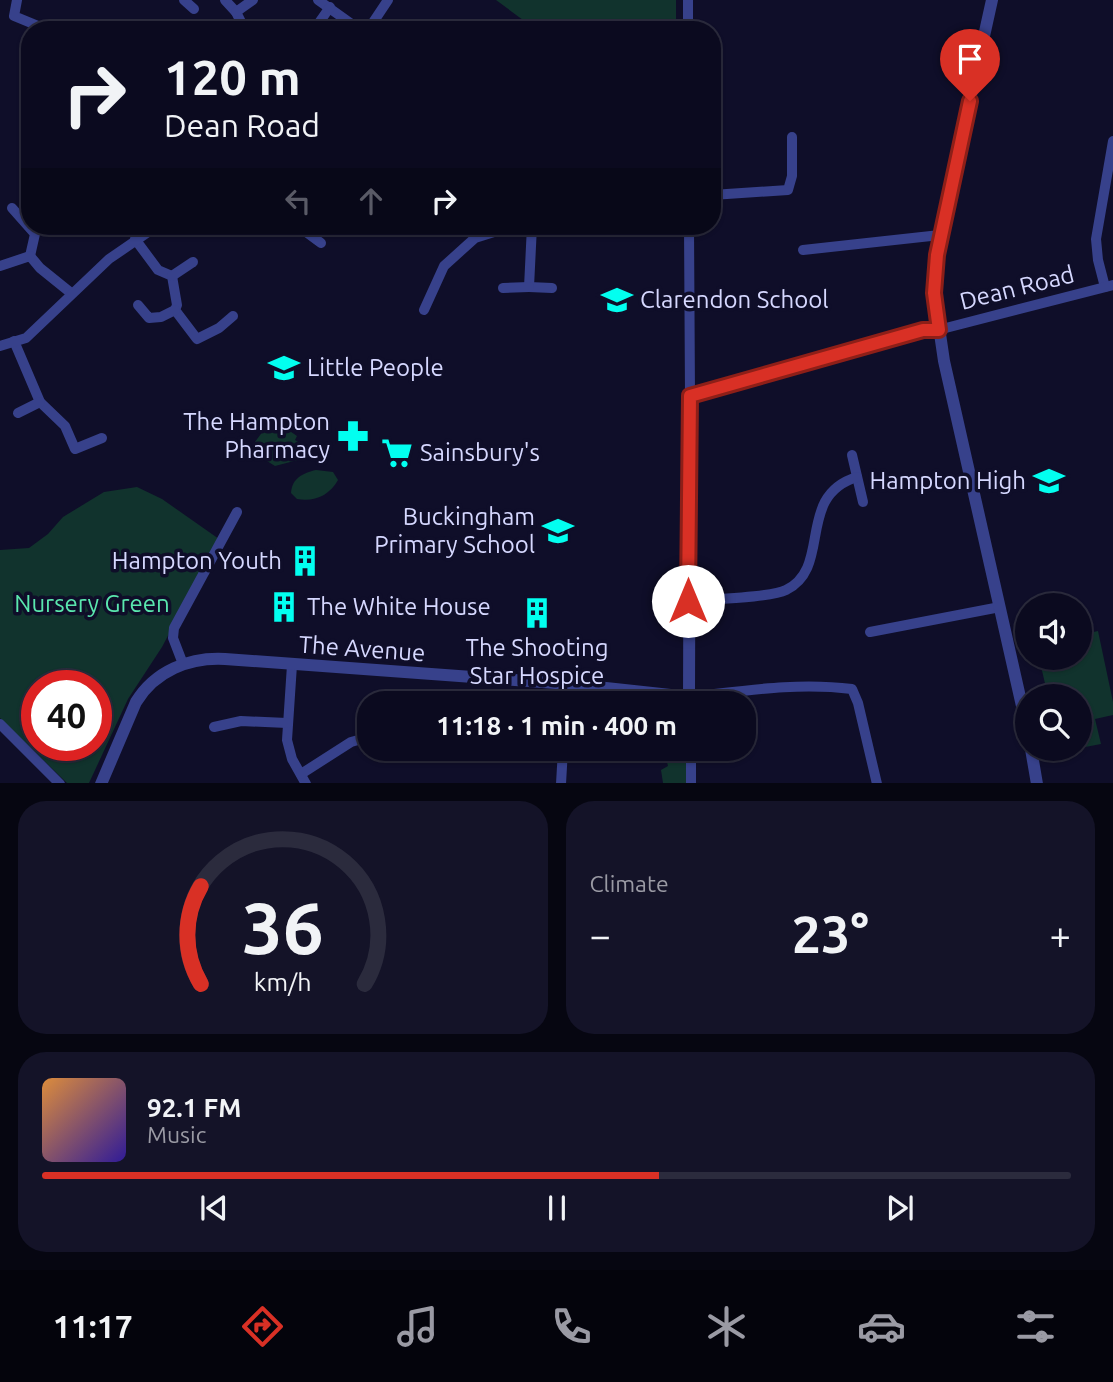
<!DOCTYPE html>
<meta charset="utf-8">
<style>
:root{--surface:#0b0a1f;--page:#141328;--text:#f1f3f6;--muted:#9a9aa4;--line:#2b2b3d;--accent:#d93025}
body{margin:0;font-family:Ubuntu,sans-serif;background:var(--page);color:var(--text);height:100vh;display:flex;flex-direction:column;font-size:26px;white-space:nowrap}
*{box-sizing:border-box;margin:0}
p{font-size:23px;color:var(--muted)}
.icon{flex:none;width:38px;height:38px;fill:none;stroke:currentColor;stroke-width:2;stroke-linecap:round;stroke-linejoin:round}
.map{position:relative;height:783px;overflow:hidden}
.drawer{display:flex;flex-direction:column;gap:18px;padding:18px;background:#060611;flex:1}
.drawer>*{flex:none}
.banner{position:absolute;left:21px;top:21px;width:700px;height:214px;border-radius:28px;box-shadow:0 2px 5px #0004,0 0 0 2px var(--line);background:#0b0a1f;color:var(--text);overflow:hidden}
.controls{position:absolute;left:1015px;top:593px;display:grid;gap:14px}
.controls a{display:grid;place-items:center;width:77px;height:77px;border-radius:50%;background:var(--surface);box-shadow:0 2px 5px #0004,0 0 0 2px var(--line);font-size:35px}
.speed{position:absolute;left:21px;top:670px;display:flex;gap:14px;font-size:35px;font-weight:700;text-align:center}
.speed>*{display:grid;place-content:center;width:91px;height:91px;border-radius:50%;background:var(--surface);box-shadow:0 2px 5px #0004,0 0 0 2px var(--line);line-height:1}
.speed .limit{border:10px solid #d22;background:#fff;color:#111}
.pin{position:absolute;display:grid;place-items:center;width:60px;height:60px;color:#fff;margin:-72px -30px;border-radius:50% 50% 50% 0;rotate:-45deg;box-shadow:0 0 7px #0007}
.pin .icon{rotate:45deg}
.me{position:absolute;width:77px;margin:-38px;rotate:0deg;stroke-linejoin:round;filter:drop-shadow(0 0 5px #0008)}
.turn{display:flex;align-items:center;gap:24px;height:147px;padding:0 28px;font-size:32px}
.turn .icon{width:91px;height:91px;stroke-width:2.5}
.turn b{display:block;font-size:49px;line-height:60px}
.lanes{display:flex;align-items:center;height:66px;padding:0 28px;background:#0003;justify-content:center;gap:35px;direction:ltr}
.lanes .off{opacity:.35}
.big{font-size:52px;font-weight:600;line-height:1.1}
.drawer .card{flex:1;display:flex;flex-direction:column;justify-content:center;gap:10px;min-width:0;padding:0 24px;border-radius:28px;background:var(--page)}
.drawer .dial{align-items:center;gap:0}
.dial svg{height:182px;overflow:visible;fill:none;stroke:var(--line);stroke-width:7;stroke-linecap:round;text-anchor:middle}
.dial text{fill:var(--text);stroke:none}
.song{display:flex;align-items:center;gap:21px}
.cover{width:84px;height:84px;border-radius:10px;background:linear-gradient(135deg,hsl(30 70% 55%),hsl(250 70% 35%))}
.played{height:7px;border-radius:4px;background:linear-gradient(90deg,var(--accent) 60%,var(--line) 60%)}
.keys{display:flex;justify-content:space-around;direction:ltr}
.heat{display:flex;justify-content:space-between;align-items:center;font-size:38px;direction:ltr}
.drawer .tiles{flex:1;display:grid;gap:18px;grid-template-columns:1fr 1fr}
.card:last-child{grid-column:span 2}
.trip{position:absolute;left:357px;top:691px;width:399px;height:70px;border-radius:28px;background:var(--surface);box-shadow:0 2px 5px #0004,0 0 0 2px var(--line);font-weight:600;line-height:70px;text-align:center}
.tab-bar{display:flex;height:112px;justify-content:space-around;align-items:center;background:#04040c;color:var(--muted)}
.tab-bar .icon{width:49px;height:49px}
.tab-bar .selected{color:var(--accent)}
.tab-bar b{font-size:32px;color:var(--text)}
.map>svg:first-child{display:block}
.green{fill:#11332d;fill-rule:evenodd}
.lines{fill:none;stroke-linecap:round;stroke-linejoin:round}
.minor{stroke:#37418b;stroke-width:10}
.tertiary{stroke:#37418b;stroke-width:12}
.route-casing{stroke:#8d1f18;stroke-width:18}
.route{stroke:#d93025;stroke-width:12}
.labels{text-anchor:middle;stroke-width:7;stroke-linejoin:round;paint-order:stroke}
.street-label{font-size:24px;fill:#d6d8ff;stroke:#0f0e29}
.poi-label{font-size:24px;fill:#d6d8ff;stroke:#0f0e29;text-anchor:start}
.park-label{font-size:24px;fill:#5ae7ae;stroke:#0f0e29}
</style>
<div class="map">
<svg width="1113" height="784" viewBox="0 0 1113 784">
<rect width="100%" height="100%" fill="#0f0e29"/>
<!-- green -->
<g class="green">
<path d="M496,0H676V30H528L523,20Z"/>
<path d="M272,419L297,436L295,440L308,448L298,460L275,466L249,450Z"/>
<path d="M316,470L333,472L338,480C329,496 314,502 297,499L291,493C292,478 303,473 316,470Z"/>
<path d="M137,487L162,499L219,539L162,647L128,699L89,783H67L0,718V550L29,548L48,534L63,517L104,492ZM37,686H96V746H37Z"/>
<path d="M1098,631L1113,702V715L1095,719L1101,744L1080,748V696H1048L1039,658H1080V635Z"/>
<path d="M664,749H691V783H663L661,770L668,766Z"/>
</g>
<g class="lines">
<!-- minor -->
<g class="minor">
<path d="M17,0L14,16L48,30"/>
<path d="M184,0L194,9"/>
<path d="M225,0L236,12L245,30"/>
<path d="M318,0L360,30"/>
<path d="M688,0V30"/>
<path d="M236,12L253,0"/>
<path d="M316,27L330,7"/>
<path d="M368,30L388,0"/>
<path d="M712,195L788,190L792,176V137"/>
<path d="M12,208L35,234L30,256"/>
<path d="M298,226L321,243"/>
<path d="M532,226L529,287L552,288"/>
<path d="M636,226H641"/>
<path d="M689,226L690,396"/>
<path d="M135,239L158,270L172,276L177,305L175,310L197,339L219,328L233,316"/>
<path d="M803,250L940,235"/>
<path d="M0,266L30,256L40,268L71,293"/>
<path d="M172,276L193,262"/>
<path d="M1105,287L1098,260L1096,239L1113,141"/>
<path d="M503,288L529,287"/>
<path d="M138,305L149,318L161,317L175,310"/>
<path d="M424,310L444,266L475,238L513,226"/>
<path d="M938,330L1113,285"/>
<path d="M14,341L40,402L65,426L75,449L102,438"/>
<path d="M0,346L26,338L109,259L157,226"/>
<path d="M18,413L40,402"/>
<path d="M852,455L863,502"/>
<path d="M688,601C709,599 770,598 786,590C833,567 795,496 857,477"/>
<path d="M870,632L1000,607"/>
<path d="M183,664L173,638L174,628L237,512"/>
<path d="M292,665L287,740L292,759L306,784"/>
<path d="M567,704L569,684"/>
<path d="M689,704V697C744,691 796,682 852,689L858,703L877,784"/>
<path d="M0,724L60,784"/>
<path d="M214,727L241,721L287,723"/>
<path d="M691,749V784"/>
<path d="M485,750L562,757"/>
<path d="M301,774L351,742L369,737"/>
<path d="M561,784L563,749"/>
</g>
<!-- tertiary -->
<g class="tertiary">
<path d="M992,0L940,235L934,293L944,361L1027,728"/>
<path d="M1031,749L1037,784"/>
<path d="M101,784L136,702C155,671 189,657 225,659L569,684L689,697L690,396L923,330H938"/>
</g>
</g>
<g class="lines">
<defs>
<path id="route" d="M688,601L690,396L923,330H939L934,293L937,255L970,101"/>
</defs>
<!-- route casing -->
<use href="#route" class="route-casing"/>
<!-- route -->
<use href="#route" class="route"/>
</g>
<!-- icons -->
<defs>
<symbol id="school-bare" viewBox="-9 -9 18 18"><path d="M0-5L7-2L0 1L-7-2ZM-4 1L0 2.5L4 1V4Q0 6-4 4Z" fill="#02fff0" stroke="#0f0e29" stroke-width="2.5" paint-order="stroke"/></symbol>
<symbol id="pharmacy-bare" viewBox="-9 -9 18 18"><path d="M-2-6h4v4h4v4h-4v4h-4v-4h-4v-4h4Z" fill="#02fff0" stroke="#0f0e29" stroke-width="2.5" paint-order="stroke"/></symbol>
<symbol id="supermarket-bare" viewBox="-9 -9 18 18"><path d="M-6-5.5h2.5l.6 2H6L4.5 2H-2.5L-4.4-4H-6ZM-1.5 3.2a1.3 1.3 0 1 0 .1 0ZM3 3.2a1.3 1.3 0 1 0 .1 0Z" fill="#02fff0" stroke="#0f0e29" stroke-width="2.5" paint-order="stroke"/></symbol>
<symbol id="building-bare" viewBox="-9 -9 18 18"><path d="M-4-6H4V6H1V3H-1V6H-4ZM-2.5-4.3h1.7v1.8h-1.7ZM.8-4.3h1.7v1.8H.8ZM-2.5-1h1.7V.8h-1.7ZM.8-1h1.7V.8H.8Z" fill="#02fff0" stroke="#0f0e29" stroke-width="2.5" paint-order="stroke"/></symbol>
</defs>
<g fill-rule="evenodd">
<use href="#school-bare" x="595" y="278" width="44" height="44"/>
<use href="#school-bare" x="262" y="346" width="44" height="44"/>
<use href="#pharmacy-bare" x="331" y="414" width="44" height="44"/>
<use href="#supermarket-bare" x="375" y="431" width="44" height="44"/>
<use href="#school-bare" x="1027" y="459" width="44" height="44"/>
<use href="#school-bare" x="536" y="509" width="44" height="44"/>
<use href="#building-bare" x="283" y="539" width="44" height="44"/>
<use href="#building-bare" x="262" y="585" width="44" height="44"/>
<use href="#building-bare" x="515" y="591" width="44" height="44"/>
</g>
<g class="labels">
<!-- street labels -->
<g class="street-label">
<text transform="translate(1017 288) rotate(-14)" y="8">Dean Road</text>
<text transform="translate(362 649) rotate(4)" y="8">The Avenue</text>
</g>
<!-- poi labels -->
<g class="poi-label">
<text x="640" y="308">Clarendon School</text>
<text x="307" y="376">Little People</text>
<text x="330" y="430" text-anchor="end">The Hampton<tspan x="330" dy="28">Pharmacy</tspan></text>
<text x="420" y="461">Sainsbury's</text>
<text x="1026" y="489" text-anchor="end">Hampton High</text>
<text x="535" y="525" text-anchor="end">Buckingham<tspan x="535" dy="28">Primary School</tspan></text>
<text x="282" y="569" text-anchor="end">Hampton Youth</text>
<text x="307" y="615">The White House</text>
<text x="537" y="656" text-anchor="middle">The Shooting<tspan x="537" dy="28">Star Hospice</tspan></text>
</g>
<!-- park labels -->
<g class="park-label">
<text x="92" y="612">Nursery Green</text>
</g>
</g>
</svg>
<div class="controls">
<a><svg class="icon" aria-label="sound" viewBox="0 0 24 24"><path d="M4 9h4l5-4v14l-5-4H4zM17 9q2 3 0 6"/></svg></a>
<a><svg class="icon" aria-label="search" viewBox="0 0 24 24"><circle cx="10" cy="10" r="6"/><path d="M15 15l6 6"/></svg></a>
</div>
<div class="speed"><div class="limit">40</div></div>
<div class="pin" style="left:970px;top:101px;background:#d93025"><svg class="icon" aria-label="arrive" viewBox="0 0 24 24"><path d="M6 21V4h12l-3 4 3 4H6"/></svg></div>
<svg class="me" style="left:688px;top:601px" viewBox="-20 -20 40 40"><circle r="19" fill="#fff"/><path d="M0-13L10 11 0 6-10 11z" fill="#d93025"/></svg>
<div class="trip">11:18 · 1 min · 400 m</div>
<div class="banner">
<div class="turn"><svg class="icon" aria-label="right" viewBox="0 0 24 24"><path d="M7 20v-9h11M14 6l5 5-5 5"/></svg><div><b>120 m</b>Dean Road</div></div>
<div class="lanes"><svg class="icon off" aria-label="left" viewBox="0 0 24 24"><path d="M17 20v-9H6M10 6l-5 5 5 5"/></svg><svg class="icon off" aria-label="ahead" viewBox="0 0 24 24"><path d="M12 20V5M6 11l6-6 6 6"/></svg><svg class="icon" aria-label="right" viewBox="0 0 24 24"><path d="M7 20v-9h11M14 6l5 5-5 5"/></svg></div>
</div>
</div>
<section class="drawer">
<div class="tiles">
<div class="card dial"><svg viewBox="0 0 100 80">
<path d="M14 69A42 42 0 1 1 86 69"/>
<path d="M14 69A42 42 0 0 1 14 26" stroke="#d93025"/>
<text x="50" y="56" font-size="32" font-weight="700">36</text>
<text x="50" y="72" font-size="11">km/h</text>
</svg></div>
<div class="card"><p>Climate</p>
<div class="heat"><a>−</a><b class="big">23°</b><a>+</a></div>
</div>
<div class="card">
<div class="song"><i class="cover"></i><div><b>92.1 FM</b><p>Music</p></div></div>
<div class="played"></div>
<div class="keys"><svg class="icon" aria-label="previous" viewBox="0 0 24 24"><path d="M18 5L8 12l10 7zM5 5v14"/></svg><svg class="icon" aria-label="pause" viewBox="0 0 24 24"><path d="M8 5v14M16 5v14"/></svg><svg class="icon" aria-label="next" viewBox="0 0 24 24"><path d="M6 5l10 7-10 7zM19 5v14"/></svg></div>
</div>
</div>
</section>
<nav class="tab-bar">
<b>11:17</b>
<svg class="icon selected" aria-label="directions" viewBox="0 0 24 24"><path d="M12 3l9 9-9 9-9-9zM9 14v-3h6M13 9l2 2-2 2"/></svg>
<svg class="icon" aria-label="music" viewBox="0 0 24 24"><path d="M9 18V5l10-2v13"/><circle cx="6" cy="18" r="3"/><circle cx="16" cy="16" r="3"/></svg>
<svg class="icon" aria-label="phone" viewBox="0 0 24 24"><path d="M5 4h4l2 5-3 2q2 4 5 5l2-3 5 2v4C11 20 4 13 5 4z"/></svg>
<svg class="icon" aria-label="climate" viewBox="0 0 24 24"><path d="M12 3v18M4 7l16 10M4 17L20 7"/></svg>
<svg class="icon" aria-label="car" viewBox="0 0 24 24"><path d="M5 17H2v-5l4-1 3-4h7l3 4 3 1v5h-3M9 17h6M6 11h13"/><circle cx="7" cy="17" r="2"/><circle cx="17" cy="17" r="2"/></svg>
<svg class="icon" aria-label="filters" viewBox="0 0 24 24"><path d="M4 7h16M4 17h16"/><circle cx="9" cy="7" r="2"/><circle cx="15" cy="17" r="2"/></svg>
</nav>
